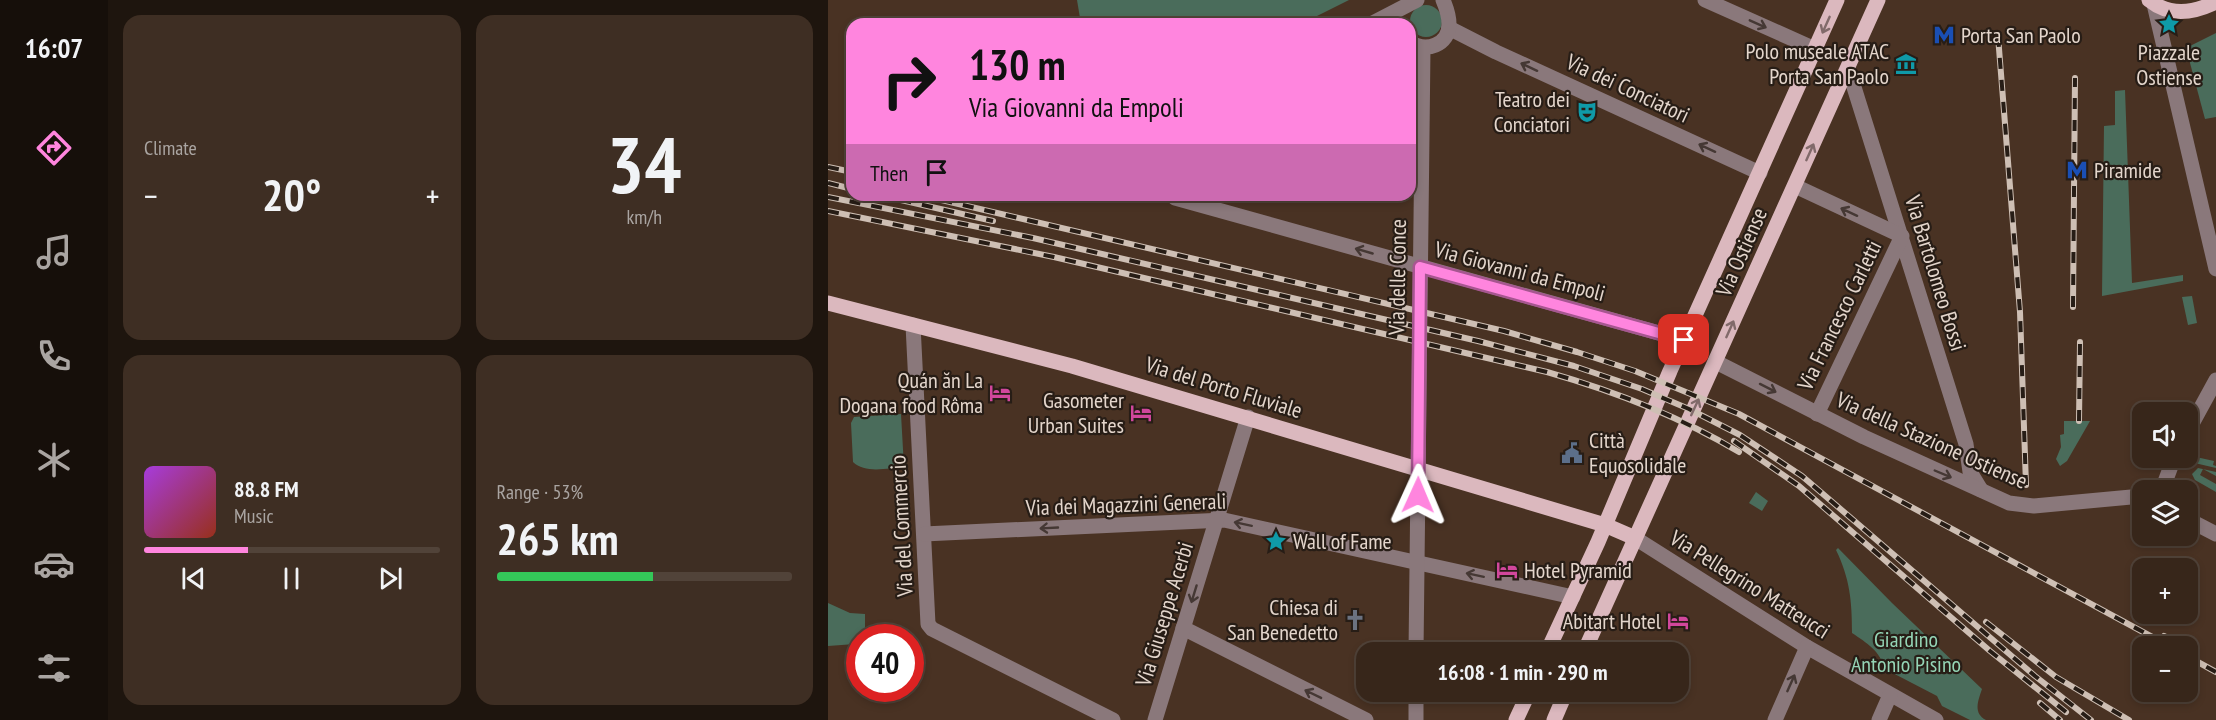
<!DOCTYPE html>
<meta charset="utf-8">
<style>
:root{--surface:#37261a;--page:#3e2e23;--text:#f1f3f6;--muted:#aaa5a2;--line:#514339;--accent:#ff85de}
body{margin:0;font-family:"PT Sans Narrow",sans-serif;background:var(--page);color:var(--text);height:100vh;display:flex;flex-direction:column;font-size:22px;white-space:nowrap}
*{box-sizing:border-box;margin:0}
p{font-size:20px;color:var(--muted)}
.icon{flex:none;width:33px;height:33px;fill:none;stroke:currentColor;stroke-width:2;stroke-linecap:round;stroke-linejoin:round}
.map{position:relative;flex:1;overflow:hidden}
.side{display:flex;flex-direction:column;gap:15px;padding:15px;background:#1e150e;width:720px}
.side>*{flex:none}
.hud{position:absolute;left:18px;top:18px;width:570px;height:183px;border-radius:18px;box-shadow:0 3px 9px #0003,0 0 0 2px var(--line);background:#ff85de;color:#111;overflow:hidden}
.tools{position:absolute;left:1304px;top:402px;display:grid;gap:12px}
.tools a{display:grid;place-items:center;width:66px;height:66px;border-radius:12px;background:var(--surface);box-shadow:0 3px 9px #0003,0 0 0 2px var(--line);font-size:30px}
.speed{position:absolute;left:18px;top:624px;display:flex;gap:12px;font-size:30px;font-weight:700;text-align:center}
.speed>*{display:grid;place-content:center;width:78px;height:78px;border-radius:50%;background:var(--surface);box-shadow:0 3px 9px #0003,0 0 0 2px var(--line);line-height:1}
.speed .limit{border:9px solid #d22;background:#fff;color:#111}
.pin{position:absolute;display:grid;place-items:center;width:51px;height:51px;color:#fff;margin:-26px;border-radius:12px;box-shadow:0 3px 9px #0006}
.me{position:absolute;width:66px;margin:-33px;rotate:1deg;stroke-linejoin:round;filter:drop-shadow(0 0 4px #0008)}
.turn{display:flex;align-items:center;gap:21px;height:126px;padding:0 24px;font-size:27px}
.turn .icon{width:78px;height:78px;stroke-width:2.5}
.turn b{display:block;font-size:42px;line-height:51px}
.then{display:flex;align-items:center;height:57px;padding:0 24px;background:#0003;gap:12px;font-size:22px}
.big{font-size:45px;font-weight:800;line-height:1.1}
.side .card{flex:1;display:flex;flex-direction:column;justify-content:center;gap:9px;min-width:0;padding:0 21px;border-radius:18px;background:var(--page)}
.side .dial{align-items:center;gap:0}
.dial b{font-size:78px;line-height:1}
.song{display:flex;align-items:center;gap:18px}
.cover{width:72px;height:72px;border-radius:9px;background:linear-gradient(135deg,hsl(280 70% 55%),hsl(10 70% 35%))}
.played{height:6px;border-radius:3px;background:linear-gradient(90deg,var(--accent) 35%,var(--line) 35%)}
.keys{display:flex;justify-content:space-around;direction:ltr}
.heat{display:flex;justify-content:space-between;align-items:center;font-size:33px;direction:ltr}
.charge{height:9px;border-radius:4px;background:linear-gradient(90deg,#34c759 53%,var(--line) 0)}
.side .tiles{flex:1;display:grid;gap:15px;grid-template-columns:repeat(2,1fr)}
.trip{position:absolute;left:528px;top:642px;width:333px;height:60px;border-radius:18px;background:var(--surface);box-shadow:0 3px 9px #0003,0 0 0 2px var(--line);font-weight:800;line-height:60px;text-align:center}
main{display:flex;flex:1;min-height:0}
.tab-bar{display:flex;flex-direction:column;width:108px;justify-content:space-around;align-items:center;background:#160f0a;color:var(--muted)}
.tab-bar .icon{width:42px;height:42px}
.tab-bar .active{color:var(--accent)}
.tab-bar b{font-size:27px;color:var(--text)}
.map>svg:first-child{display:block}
.green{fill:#4a6c5b}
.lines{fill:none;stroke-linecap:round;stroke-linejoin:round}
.minor{stroke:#8a787b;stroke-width:15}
.major{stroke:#dbb8be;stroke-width:15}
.rail-casing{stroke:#cebfb4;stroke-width:6}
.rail{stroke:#271d16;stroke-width:4;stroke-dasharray:11;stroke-linecap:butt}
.oneway{stroke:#453834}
.oneway2{stroke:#816a6a}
.route-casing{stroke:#a65690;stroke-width:15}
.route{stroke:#ff85de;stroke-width:10}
.labels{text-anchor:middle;stroke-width:4.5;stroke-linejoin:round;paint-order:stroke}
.poi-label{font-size:22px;fill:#e4d6cc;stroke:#271d16;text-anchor:end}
.street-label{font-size:22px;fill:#e4d6cc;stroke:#271d16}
.park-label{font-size:22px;fill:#95d5b6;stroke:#271d16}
</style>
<main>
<nav class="tab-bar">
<b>16:07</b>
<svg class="icon active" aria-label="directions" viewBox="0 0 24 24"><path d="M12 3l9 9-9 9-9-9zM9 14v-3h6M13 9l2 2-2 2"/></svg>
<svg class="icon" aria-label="music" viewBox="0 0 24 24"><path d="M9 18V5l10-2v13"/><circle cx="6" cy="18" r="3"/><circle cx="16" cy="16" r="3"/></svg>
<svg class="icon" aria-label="phone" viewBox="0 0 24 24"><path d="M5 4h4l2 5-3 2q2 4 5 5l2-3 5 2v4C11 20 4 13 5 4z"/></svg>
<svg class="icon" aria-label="climate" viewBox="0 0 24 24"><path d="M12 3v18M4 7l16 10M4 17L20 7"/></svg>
<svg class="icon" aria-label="car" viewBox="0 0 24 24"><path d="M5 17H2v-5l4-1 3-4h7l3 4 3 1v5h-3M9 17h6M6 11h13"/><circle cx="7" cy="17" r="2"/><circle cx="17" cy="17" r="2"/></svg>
<svg class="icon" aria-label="filters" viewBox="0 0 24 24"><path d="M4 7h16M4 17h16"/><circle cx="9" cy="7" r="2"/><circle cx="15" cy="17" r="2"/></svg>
</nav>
<section class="side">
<div class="tiles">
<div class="card"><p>Climate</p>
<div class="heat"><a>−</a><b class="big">20°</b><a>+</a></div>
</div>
<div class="card dial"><b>34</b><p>km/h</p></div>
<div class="card">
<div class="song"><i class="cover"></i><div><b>88.8 FM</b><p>Music</p></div></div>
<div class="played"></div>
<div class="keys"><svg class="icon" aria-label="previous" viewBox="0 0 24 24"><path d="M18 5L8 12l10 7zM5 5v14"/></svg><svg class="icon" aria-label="pause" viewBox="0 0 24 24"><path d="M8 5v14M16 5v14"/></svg><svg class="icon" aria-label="next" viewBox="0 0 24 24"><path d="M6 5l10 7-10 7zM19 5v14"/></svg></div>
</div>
<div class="card"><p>Range · 53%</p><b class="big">265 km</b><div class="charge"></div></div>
</div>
</section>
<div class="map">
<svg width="1388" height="720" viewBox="0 0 1388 720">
<rect width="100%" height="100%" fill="#493223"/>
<!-- green -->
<g class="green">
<path d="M249,0H521L473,24H253Z"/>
<circle cx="598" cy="21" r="16"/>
<path d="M1388,33V117L1377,119L1358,48Z"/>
<path d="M1297,90L1304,283L1355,275V281L1274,296L1276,126L1287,125V91Z"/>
<path d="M1364,296L1369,323L1360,325L1354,297Z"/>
<path d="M73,414L76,467C60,468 37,474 25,462L23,423L26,417Z"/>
<path d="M1236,421H1262L1239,461L1232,466L1228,459L1233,447L1232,435L1236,434Z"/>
<path d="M1359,455L1386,461L1385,465L1388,466V468L1358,461L1356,458H1359Z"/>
<path d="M1370,468L1388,472V476L1375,469L1372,475L1388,484V492L1367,480L1364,474Z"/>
<path d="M928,492L940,501L934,511L921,503Z"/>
<path d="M1010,548L1064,603L1154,689C1150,701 1145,713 1158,720H1142L1114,706L1109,696L1057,669C1052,651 1039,643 1024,633C1024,601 1022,579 1008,550Z"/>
<path d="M0,603L22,613L37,614V631L28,639L27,644L0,646Z"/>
</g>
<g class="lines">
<!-- minor -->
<g class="minor">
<path d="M877,0L987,49"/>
<path d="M1326,4L1388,269"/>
<path d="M543,24L589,0"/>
<path d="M621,28L668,52L932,173"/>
<path d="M582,42C598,53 621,45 621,24C621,16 618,7 615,0"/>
<path d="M1020,68L1138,444L1142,472L1153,490"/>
<path d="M967,186L1074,236L989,414"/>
<path d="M344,195L347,198L856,340"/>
<path d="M85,325L100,624L104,629L285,720"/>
<path d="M888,362L1036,437L1181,503L1206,506L1314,496"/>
<path d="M1359,433L1388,380"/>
<path d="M1334,490L1346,458"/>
<path d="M1359,519L1388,534"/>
<path d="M96,534L396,520L745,597"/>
<path d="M807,538L979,647L1108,720"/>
<path d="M355,628L538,720"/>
<path d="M588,652L595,48"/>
<path d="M588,692V720"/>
<path d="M327,720L420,417"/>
<path d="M947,720L979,647"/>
<path d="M1051,720L1062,695"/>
</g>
<!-- major -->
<g class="major">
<path d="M1321,0C1342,17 1366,13 1388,2"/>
<path d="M0,303L244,366L777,525L807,538"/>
<path d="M719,652L770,542L842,371L1009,0"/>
<path d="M756,652L1050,0"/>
<path d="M688,720L701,692"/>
<path d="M726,720L738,692"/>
</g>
<defs>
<g id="rail">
<path d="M1170,36L1192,312L1198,485"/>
<path d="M0,167L24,172"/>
<path d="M0,183L24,189"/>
<path d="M51,195L165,221"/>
<path d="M92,195L676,331L749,352L807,371L911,414L1341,646"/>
<path d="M0,197L205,238L650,341L746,366L814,389L861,409L912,435L974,476L1207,676L1263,720"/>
<path d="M0,211L226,257L719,372C786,391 851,416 911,452"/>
<path d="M1245,307L1247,78"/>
<path d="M1251,421L1252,342"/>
<path d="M906,441L971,486L1162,651L1238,712"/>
<path d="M1158,622L1228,677L1301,720"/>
<path d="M1336,636L1355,646"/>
<path d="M1359,656L1388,672"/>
<path d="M1212,703L1232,720"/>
</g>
</defs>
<!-- rail casing -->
<use href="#rail" class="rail-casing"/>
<!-- rail -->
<use href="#rail" class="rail"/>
</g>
<!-- one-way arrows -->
<defs><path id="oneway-shaft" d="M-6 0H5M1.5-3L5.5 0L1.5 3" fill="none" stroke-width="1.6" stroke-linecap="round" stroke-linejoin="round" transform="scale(1.5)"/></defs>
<g class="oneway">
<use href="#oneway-shaft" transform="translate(930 24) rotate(24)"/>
<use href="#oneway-shaft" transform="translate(701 67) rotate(-155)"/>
<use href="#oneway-shaft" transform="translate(879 148) rotate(-155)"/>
<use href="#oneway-shaft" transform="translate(1021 212) rotate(-155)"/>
<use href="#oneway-shaft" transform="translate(536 251) rotate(-164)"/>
<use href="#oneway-shaft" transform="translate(940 388) rotate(27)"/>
<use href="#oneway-shaft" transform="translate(1115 474) rotate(23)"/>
<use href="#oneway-shaft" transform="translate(415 524) rotate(-168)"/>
<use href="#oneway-shaft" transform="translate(221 528) rotate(177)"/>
<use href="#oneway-shaft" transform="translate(647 575) rotate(-168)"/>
<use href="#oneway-shaft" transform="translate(366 594) rotate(107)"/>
<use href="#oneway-shaft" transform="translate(963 683) rotate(-66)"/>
<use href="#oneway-shaft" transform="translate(485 694) rotate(-154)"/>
</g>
<g class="oneway2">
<use href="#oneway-shaft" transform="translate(998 25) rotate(114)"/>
<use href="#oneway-shaft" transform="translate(982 152) rotate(-66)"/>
<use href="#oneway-shaft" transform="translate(902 329) rotate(-66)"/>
<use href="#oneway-shaft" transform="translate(867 407) rotate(-65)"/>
</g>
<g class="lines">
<defs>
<path id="route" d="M590,495L592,267L856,340"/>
</defs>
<!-- route casing -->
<use href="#route" class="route-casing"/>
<!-- route -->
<use href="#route" class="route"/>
</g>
<!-- icons -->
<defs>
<symbol id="sight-bare" viewBox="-9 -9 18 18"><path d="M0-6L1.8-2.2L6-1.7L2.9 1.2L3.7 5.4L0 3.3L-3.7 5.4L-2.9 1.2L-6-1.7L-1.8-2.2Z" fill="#0f9aa8" stroke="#271d16" stroke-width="2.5" paint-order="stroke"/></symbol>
<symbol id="metro-bare" viewBox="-9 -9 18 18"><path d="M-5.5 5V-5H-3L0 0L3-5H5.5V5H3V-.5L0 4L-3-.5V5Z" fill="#1a4fb4" stroke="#271d16" stroke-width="2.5" paint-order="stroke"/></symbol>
<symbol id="museum-bare" viewBox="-9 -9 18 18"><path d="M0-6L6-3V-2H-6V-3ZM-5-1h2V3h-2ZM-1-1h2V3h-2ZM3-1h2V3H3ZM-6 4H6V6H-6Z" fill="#0f9aa8" stroke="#271d16" stroke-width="2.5" paint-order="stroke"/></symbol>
<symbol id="theatre-bare" viewBox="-9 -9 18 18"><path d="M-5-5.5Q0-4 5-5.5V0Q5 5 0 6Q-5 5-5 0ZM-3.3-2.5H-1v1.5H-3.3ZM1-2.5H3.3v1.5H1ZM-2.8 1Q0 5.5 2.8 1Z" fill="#0f9aa8" stroke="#271d16" stroke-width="2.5" paint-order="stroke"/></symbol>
<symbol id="hotel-bare" viewBox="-9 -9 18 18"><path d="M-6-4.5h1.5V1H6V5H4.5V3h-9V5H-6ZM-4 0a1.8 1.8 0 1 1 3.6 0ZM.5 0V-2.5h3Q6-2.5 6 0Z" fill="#d1479c" stroke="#271d16" stroke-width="2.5" paint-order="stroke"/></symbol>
<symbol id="civic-bare" viewBox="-9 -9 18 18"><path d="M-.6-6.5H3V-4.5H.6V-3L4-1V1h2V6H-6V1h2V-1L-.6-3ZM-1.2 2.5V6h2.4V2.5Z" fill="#5c6f8a" stroke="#271d16" stroke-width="2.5" paint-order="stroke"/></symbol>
<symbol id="church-bare" viewBox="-9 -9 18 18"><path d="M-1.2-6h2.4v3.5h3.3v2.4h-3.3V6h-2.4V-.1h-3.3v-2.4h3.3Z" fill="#6b7280" stroke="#271d16" stroke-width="2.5" paint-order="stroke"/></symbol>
</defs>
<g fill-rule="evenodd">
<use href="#sight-bare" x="1326" y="9" width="30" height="30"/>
<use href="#metro-bare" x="1101" y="20" width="30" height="30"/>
<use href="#museum-bare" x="1063" y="49" width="30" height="30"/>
<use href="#theatre-bare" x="744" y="97" width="30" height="30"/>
<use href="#metro-bare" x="1234" y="155" width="30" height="30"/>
<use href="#hotel-bare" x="157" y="378" width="30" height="30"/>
<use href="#hotel-bare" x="298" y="398" width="30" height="30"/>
<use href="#civic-bare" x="729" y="438" width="30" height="30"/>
<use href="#sight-bare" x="433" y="526" width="30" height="30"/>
<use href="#hotel-bare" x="664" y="555" width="30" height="30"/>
<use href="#church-bare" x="512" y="605" width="30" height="30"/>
<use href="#hotel-bare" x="835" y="606" width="30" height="30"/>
</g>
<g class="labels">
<!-- poi labels -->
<g class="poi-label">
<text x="1133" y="43" text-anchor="start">Porta San Paolo</text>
<text x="1061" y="59">Polo museale ATAC<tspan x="1061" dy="25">Porta San Paolo</tspan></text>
<text x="1341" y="60" text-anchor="middle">Piazzale<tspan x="1341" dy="25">Ostiense</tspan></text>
<text x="742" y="107">Teatro dei<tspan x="742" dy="25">Conciatori</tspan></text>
<text x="1266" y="178" text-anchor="start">Piramide</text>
<text x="155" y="388">Quán ăn La<tspan x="155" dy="25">Dogana food Rôma</tspan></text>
<text x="296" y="408">Gasometer<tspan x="296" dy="25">Urban Suites</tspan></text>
<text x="761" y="448" text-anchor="start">Città<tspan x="761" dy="25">Equosolidale</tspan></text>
<text x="465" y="549" text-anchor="start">Wall of Fame</text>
<text x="696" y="578" text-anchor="start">Hotel Pyramid</text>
<text x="510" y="615">Chiesa di<tspan x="510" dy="25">San Benedetto</tspan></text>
<text x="833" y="629">Abitart Hotel</text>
</g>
<!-- street labels -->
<g class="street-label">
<text transform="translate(800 88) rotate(25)" y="8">Via dei Conciatori</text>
<text transform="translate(913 252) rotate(-66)" y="8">Via Ostiense</text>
<text transform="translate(692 271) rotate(15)" y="8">Via Giovanni da Empoli</text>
<text transform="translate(1108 273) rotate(73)" y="8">Via Bartolomeo Bossi</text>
<text transform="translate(569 277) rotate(-89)" y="8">Via delle Conce</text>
<text transform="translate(1011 315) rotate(-64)" y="8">Via Francesco Carletti</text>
<text transform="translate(396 387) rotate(17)" y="8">Via del Porto Fluviale</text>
<text transform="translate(1104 440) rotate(24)" y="8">Via della Stazione Ostiense</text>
<text transform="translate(298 504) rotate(-2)" y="8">Via dei Magazzini Generali</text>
<text transform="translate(73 526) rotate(-93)" y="8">Via del Commercio</text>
<text transform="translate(922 584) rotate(32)" y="8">Via Pellegrino Matteucci</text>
<text transform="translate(336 614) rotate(-73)" y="8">Via Giuseppe Acerbi</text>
</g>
<!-- park labels -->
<g class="park-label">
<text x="1078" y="647">Giardino<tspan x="1078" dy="25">Antonio Pisino</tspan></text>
</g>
</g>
</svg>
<div class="tools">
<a><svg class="icon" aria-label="sound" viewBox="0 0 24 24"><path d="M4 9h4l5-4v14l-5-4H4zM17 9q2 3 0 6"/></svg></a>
<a><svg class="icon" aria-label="layers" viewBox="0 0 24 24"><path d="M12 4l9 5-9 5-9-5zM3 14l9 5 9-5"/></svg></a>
<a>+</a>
<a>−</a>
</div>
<div class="speed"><div class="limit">40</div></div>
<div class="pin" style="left:856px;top:340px;background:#d93025"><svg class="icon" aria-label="arrive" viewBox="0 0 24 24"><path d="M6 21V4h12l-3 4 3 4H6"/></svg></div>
<svg class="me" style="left:590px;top:495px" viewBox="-20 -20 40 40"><path d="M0-17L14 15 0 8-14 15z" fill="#ff85de" stroke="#fff" stroke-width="4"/></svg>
<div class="trip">16:08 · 1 min · 290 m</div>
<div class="hud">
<div class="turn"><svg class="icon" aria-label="right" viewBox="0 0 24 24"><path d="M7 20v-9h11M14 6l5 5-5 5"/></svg><div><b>130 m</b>Via Giovanni da Empoli</div></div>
<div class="then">Then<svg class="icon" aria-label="arrive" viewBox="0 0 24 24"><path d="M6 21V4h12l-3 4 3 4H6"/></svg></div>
</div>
</div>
</main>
